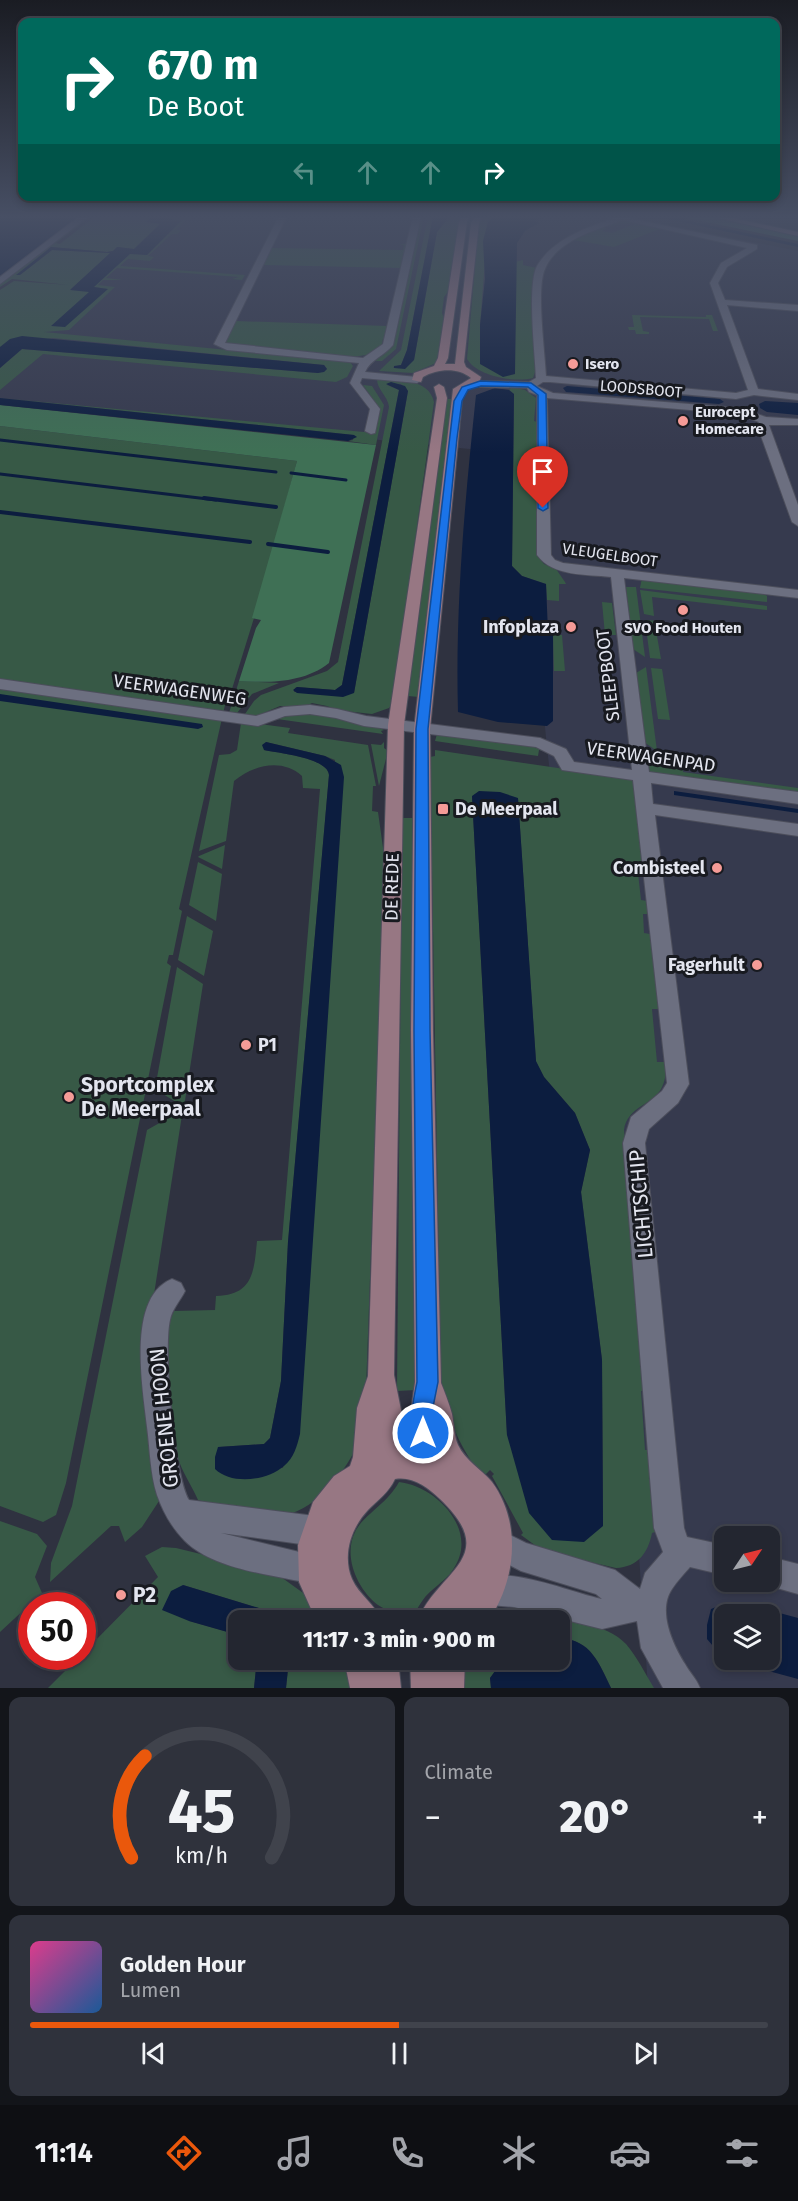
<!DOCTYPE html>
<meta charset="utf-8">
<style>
:root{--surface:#232630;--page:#2f323c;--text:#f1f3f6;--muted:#a3a5ab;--line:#40434c;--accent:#ea580c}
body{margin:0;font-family:"Fira Sans",sans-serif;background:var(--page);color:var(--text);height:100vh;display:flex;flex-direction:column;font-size:22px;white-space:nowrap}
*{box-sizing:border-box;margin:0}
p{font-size:20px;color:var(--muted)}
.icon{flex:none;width:33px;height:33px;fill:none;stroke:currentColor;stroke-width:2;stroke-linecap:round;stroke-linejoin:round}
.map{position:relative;height:1688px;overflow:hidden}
.side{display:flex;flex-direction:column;gap:9px;padding:9px;background:#13151a;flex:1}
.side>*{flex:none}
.top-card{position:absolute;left:18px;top:18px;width:762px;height:183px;border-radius:12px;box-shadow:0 3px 9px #0003,0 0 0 2px var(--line);background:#00695c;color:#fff;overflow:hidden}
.needle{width:39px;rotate:55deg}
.tools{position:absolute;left:714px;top:1526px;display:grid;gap:12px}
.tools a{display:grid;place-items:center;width:66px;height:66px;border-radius:12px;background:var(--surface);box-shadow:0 3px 9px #0003,0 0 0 2px var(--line);font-size:30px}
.speed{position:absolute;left:18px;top:1592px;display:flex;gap:12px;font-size:30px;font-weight:700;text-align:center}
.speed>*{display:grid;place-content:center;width:78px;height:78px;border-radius:50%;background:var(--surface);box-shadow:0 3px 9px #0003,0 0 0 2px var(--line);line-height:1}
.speed .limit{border:9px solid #d22;background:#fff;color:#111}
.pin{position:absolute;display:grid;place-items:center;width:51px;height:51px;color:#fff;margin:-62px -26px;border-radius:50% 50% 50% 0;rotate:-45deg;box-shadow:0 0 6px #0007}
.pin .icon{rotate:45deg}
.me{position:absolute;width:66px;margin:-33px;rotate:0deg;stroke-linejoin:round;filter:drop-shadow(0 0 4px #0008)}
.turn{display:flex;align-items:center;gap:21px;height:126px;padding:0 30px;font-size:27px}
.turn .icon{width:78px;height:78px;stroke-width:2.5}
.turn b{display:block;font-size:42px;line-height:51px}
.lanes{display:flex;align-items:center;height:57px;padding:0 30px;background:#0003;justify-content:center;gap:30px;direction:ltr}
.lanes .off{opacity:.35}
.big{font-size:45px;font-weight:800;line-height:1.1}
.side .tile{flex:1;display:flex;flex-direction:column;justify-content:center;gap:9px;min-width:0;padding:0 21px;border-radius:12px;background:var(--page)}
.side .dial{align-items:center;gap:0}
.dial svg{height:156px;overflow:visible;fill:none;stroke:var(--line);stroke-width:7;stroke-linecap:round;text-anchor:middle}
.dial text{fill:var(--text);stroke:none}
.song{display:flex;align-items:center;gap:18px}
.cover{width:72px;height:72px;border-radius:9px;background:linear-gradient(135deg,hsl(330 70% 55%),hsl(210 70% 35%))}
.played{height:6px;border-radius:3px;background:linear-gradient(90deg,var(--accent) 50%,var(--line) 50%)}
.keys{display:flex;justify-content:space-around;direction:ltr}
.heat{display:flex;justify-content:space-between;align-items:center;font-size:33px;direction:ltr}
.side .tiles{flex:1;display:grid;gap:9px;grid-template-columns:1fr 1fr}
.tile:last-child{grid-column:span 2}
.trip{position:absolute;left:228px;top:1610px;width:342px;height:60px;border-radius:12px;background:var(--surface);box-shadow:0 3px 9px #0003,0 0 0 2px var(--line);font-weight:800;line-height:60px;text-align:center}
.tabs{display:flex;height:96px;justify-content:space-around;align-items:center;background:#0e0f13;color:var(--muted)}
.tabs .icon{width:42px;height:42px}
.tabs .current{color:var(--accent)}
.tabs b{font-size:27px;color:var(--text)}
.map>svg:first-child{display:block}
.built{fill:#363a4e;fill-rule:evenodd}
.green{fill:#375946;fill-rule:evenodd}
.forest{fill:#3f7055}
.water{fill:#0c1d3f}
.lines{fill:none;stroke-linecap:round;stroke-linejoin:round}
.stream-far1{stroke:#0c1d3f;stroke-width:3}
.stream{stroke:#0c1d3f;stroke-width:4}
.street-casing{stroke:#4c4e5b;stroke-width:2}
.secondary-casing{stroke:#4c4e5b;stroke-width:2}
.street{fill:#6c6f80;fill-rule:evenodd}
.secondary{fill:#977783;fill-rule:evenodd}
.route{fill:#1a73e8;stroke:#114b97;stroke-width:1.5}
.poi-dot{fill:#f59b97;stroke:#181a20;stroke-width:2}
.labels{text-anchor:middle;stroke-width:6;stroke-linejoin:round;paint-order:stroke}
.far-poi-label{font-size:15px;font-weight:bold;fill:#e3e5ef;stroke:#181a20;text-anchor:start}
.far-street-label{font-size:15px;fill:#e3e5ef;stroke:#181a20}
.poi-label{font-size:18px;font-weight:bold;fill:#e3e5ef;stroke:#181a20;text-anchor:end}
.street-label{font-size:18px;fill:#e3e5ef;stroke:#181a20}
.near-poi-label{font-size:21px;font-weight:bold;fill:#e3e5ef;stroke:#181a20;text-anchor:start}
.near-street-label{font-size:21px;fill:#e3e5ef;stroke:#181a20}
</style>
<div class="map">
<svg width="798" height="1688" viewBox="0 0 798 1688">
<rect width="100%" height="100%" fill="#2f3240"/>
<!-- built -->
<path class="built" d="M161,216H624L798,251V1688H648L633,1467L547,748L519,454L0,402V357ZM724,1536H770V1581H724ZM724,1614H770V1659H724Z"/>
<!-- green -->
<g class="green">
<path d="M87,216H92L56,243L60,244L95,216L150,218L147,221L161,223L134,249L118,247L113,251L107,252L51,247L20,275L52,250L111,253L71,289L89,291L107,289L93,287L130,253L147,255L181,220L168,219L171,216L195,217L186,220L176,230H181L178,234H172L148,256L154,257L150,261L128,259L120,266L245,275L242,280L232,279L239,277L117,268L106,278L123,280H103L98,285L115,287L69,330L44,332L350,362L353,366L347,377L336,382L43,354L0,390V368L22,349L318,373L327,369L324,365L53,338L0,347V290L14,281L69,285L12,279L0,287V284Z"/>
<path d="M421,216H424L396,349L382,361H373L393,346Z"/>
<path d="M428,216H433L407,350L401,365L393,367L394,368L414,360L437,232L450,216H463L450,289L444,297L442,313L445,321L436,363L413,373L379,371L401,350Z"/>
<path d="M484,216H493L488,222L480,325V363L515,281V262L523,260V265L537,268L534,282L535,372L533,378C514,383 477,376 467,359L478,232L479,223Z"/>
<path d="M619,219L662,230H657L614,247L573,240L599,227L607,228L602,231L612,233L634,224C624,221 616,227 606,225Z"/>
<path d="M399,244H407L402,268L262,265L271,248L403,250L404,245Z"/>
<path d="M632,315L706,317V315H712L718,331H713L709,319L640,317L643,331L649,332V334H636L635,330H629L628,327H634Z"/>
<path d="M236,321L388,326L385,339H383L382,343H385L372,354L353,357L231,346L223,343L229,329L232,328L233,322Z"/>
<path d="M377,379C397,380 429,378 434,402L393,702L389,708L372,714L336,710L327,706L312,703L306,706H280L254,717L245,714L254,701L261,695L327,671L338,662L389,407C388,396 377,390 377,379ZM388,383L401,384L408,391L354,693L294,692L295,688L297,687L335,690L342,685L399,390L387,385Z"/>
<path d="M363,385L372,386L384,405L376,445L348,441L353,440L354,435L0,398L375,433L380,409Z"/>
<path d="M512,387L525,390L536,398L534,421L537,422L539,558L544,564L556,569L565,582L566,584H559V601L547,600L546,584L522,576L512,566L514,394L509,390Z"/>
<path d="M445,399H452L419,697L408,696Z"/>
<path d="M0,426L297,461L254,618L227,705H225L179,909L182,911L173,955H169L167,963L171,966L66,1483L56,1515L43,1522L0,1506Z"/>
<path d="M642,578L762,593L767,596V602L640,588Z"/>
<path d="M626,587H636L645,657L633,649Z"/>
<path d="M640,590L767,606V610L652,597L654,616L644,614Z"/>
<path d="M602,602L612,603L616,635H605Z"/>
<path d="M645,620L661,621L659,636H657L661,659L650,658Z"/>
<path d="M553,635H562L565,671H554Z"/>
<path d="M646,667L657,751L644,742L636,673Z"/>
<path d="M651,668L662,669L670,720L658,719Z"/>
<path d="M239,681L279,683L252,694L237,713H229Z"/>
<path d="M291,711C318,715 360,717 384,730L381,731L383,734L270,718Z"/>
<path d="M244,722L290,728L288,733L368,745L376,786H373L372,811L378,812L385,862L365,1417C361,1428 359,1442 354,1452C337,1484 304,1521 265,1517C243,1514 220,1506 198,1500C192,1486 182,1472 178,1458C168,1420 156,1346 174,1311L215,1310L216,1296C253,1295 254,1272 257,1241L282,1240L320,789L303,788L302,776C282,758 253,765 234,781L226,841L199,851L219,755L230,754L237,750L241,723ZM266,742L325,756L335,760L283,1468L219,1447L264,1444L270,1438L281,1381L288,1242L329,775C328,758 279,753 264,750Z"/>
<path d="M437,734L534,744L553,753L539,750L538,756L435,741Z"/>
<path d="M384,742V748L388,751L379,786L371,744L381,745Z"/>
<path d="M435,750L633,779L643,864H637L641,900L647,901L649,914H643L644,933L650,934L659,1009H652L657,1062H666C666,1071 666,1079 662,1087C654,1105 627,1106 624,1130L647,1392L641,1391L645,1450H651L658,1531L652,1533C648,1553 638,1567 616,1568L543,1551L521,1535L523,1533L492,1476L494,1474L490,1470L483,1477C459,1447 450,1422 441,1386L430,757L435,756ZM472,796L518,799L536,1062L544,1077L575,1113L590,1150L581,1192L602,1360L603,1526L507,1435Z"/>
<path d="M647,762L684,764L683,772L798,788V794L653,774L649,772Z"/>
<path d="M402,818H415L416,1390L397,1391Z"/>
<path d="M225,845L222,869L198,857L199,856Z"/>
<path d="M198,862L222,874L216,921L189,905Z"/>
<path d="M187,916L213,931L204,976L178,960Z"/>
<path d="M177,967L203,984L184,1107L155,1089Z"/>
<path d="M179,1112L182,1115L142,1371L159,1501L142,1527L125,1542L119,1526H111L50,1582L51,1563L72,1506L147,1130Z"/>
<path d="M399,1482C436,1486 479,1530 454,1568C448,1578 440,1583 431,1591C423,1598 418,1607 413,1617C401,1614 389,1612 378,1605C357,1589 342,1555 356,1530C366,1513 387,1504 399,1482Z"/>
<path d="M0,1521L37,1534L47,1546L35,1577L42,1593L0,1632Z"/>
<path d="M162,1547L176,1548L274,1572L306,1595L319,1620H277L275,1613L183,1585L189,1621L238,1635V1659H257L254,1688H48L80,1656H82L83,1653L158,1577L145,1556Z"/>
<path d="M534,1610C560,1617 608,1624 626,1644C637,1657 645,1673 654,1688H611C599,1663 591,1640 560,1638V1620H503L509,1613Z"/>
<path d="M289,1659H342L351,1688H286Z"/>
<path d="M464,1659H504L490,1678L491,1688H458Z"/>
</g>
<!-- forest -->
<g class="forest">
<path d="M678,216H703L798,236V241Z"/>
<path d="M0,405L376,445L329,663C304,683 269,683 239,681L256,628L261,620L252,618L297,461L0,426Z"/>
</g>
<!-- water -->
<g class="water">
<path d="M0,216H79L0,276Z"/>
<path d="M117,216H171L168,219L182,220L147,255L130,254L94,287L108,289L65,327L51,326L89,292L70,290L110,253L52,250L20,275H16L51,247L107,252L113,251L117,247L134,249L160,224L146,222L149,218Z"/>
<path d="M433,216H450L437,232L414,360L405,369L394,368V366L401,365L407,350Z"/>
<path d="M493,216H549L534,221L539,223L525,231L517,243L515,374L503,377L480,364V325L485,279L483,241L488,222Z"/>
<path d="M654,216H666L798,244V247Z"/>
<path d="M22,336L324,365L327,369L324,372L318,373L22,349L0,368V347L10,339Z"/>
<path d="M391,382L405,386L408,391L354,693L343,697L297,693L293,690L297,687L335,690L342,685L399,390L386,384Z"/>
<path d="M567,386L720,399L724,402L719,404L566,392L563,388Z"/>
<path d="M495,388L509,390L514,394L512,566L522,576L546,584L548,632L553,633V721L547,726L498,722L458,712C455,606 465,500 476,395Z"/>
<path d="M0,398L354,435L357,437L348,441L0,405Z"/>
<path d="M765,401L798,403V415L767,412L760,408L759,404Z"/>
<path d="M0,694L202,724L203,727L198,729L0,701Z"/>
<path d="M266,742L325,756L341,765L344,777L300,1434C297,1446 294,1458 284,1466C267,1481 231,1485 215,1469V1457L218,1447L264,1444L270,1438L281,1381L288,1242L329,775C328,758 279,753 264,750L262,745Z"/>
<path d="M479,791L500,792L518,798L536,1061L544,1077L575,1113L590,1150L581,1192L602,1360L603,1526L584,1542L552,1540L529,1513L507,1435L472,796Z"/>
<path d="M674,791L798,809V813L674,795Z"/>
<path d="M183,1585L275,1613L277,1620H238V1635L189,1621L162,1610L171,1591Z"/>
<path d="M742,1603L798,1618V1679L725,1659H770V1614H724V1659L707,1639V1625L711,1609L724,1604Z"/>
<path d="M560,1638C591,1640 599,1663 611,1688H491L490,1678L504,1659H560Z"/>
<path d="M257,1659H289L286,1688H254Z"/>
</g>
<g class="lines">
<!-- stream-far1 -->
<g class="stream-far1">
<path d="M0,440L276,472"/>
<path d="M291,473L346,480"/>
<path d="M0,474L216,500"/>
</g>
<!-- stream -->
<g class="stream">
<path d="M204,498L276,507"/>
<path d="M0,512L250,542"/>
<path d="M268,544L328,552"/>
</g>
<defs>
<g id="street">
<path d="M80,216H89L0,284V277Z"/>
<path d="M279,216H287L225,343L363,358L383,344L413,216H421L393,345C384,356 371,359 365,372L417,377L422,380L417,383L362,378L360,383L380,409L375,433L371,434L365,431L370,409L350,383L359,363L227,350L214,344Z"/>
<path d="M619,216L757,245V249L727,267L718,283L725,300L798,305V311L727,305L758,389L798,394V400L754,395L736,399L550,382H543L537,386L553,393L739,408L766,417L798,419V425H769L798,505V526L792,522L757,425L759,422L738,414L547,398L551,555L555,560L563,563L798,590V598L624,578L649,772L798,792V804L651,783L653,804L798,824V836L655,815L689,1084L678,1103L649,1129L645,1143L684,1528L687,1537L724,1545V1575L690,1567C684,1574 677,1581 672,1589C657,1611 673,1645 685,1664C690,1673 696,1678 700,1688H663L641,1648L637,1621L602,1629L514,1607L490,1605L479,1601L475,1590L479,1579C510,1566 569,1592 602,1599L596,1594L521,1571L488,1554L483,1544L488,1534L498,1529L526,1543L615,1570L640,1589L645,1573L663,1552L654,1528L623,1143L631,1117L662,1091L667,1083L633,780L562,770L554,756L536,747L364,726L336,718L310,714L285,716L258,726L0,689V679L256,716L284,707L310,705L337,709L366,716L540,738L566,749L574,762L632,770L611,577C586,574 553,577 537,555V395L529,392L527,388L480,387L475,384L480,381L529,382L536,378C535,354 527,285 537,266C554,237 590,227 619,216ZM623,220L747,248L721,263L710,283L748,390L736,393L546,376C545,352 536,288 545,269C557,240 596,230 623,220Z"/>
<path d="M172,1279L181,1283L185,1291C180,1301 172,1309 170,1320C163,1350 174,1474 189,1500L315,1516L325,1521L330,1531L325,1541L315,1546L221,1533L324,1558L328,1569L324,1580L313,1584C274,1575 214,1570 185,1541C172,1528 163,1512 157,1495C150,1473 150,1449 147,1427C143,1389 126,1297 172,1279Z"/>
<path d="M770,1557L798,1564V1594L759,1583L770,1581Z"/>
</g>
<g id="secondary">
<path d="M462,216H470L467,222L448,358L445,364H455L471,223L475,216H483L479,223L464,362L466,367L481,377L479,383L463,391L430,729L433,1031L441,1383C445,1393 449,1403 452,1414C454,1424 454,1436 458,1445C465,1460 482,1470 492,1482C522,1523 516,1580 489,1620H418C438,1570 502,1558 440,1499C427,1487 413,1476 395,1479C389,1492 378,1500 368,1510C351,1528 342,1555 352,1579C359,1595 375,1604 381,1620H316L299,1582L298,1545L313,1502L334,1476L350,1466L353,1457L357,1408L368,1376L388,725L437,398L434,387L439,384L444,387L447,398L404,725L394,1375L403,1420V1450L414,1453L410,1418L415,1382L411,1031L414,729L453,389L471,378C457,367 438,369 423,377L421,382L412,380L414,373L434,366L438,358L459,222Z"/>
<path d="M709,216H724L798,232V236Z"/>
<path d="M344,1659H398L401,1688H350Z"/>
<path d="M410,1659H465L464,1688H411Z"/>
</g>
</defs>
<!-- street casing -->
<use href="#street" class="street-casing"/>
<!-- secondary casing -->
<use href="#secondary" class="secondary-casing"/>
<!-- street -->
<use href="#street" class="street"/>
<!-- secondary -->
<use href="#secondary" class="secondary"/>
</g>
<!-- sky -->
<linearGradient id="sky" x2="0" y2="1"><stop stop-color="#1a1c23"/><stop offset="0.48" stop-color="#474f64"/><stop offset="1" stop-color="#474f64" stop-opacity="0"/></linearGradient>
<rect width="798" height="452" fill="url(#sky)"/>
<!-- route -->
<path class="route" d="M480,381L531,383L546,394L548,508L543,511L538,508V395L528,387L481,386L468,390L462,401L457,438L428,729L430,1031L438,1382L432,1412L434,1433L431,1440L423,1443L416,1440C408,1421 413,1402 417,1382L414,1031L416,729L454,401L462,387Z"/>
<!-- markers -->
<g class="poi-dot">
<circle cx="573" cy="364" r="6"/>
<circle cx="683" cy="421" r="6"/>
<circle cx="683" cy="610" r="6"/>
<circle cx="571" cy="627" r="6"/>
<rect x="437" y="803" width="12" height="12" rx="3"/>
<circle cx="717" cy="868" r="6"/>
<circle cx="757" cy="965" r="6"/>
<circle cx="246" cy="1045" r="6"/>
<circle cx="69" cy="1097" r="6"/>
<circle cx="121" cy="1595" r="6"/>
</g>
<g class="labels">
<!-- far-poi labels -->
<g class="far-poi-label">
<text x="585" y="369">Isero</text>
<text x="695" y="417">Eurocept<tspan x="695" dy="17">Homecare</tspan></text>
<text x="683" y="633" text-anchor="middle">SVO Food Houten</text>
</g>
<!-- far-street labels -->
<g class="far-street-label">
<text transform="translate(641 389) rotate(5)" y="5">LOODSBOOT</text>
<text transform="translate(610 555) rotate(8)" y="5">VLEUGELBOOT</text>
</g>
<!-- poi labels -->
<g class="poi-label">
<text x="559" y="633">Infoplaza</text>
<text x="455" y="815" text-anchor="start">De Meerpaal</text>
<text x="705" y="874">Combisteel</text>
<text x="745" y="971">Fagerhult</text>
<text x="258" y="1051" text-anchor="start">P1</text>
</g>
<!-- street labels -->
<g class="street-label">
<text transform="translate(608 675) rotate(-97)" y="6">SLEEPBOOT</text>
<text transform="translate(180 690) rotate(8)" y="6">VEERWAGENWEG</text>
<text transform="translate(651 757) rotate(8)" y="6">VEERWAGENPAD</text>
<text transform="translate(392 887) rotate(-89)" y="6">DE REDE</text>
</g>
<!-- near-poi labels -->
<g class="near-poi-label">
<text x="81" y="1092">Sportcomplex<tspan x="81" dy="24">De Meerpaal</tspan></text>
<text x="133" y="1602">P2</text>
</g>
<!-- near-street labels -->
<g class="near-street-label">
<text transform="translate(641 1204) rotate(-95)" y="7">LICHTSCHIP</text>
<text transform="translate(164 1418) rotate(-96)" y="7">GROENE HOON</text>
</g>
</g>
</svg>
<div class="tools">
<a><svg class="needle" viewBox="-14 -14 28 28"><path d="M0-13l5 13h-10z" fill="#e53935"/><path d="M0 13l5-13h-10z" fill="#a3a5ab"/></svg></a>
<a><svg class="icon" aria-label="layers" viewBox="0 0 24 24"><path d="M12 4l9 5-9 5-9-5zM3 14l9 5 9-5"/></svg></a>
</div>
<div class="speed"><div class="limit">50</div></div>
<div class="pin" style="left:543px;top:508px;background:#d93025"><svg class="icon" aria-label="arrive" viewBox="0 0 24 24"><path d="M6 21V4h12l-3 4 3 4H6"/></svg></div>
<svg class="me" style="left:423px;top:1433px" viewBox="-20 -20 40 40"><circle r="17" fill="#1a73e8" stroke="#fff" stroke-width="3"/><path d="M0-11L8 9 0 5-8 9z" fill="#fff"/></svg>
<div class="trip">11:17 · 3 min · 900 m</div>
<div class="top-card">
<div class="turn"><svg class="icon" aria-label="right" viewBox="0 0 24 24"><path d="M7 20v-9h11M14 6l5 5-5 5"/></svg><div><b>670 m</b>De Boot</div></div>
<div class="lanes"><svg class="icon off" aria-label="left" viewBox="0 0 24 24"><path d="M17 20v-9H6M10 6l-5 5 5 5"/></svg><svg class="icon off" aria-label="ahead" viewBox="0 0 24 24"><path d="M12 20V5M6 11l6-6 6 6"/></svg><svg class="icon off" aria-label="ahead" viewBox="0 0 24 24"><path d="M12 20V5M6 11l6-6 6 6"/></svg><svg class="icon" aria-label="right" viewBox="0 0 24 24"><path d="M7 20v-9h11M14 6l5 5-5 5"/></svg></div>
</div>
</div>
<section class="side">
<div class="tiles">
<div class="tile dial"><svg viewBox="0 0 100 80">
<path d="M14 69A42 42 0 1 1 86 69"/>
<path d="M14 69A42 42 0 0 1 21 17" stroke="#ea580c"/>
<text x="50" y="56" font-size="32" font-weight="700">45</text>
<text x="50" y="72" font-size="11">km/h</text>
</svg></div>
<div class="tile"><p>Climate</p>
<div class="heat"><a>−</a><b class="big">20°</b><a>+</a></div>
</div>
<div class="tile">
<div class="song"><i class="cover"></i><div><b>Golden Hour</b><p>Lumen</p></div></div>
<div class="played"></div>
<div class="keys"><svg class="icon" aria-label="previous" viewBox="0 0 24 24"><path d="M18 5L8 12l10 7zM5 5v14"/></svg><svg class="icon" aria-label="pause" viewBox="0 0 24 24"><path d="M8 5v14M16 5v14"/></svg><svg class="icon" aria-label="next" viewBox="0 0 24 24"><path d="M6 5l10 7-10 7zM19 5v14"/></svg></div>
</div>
</div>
</section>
<nav class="tabs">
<b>11:14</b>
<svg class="icon current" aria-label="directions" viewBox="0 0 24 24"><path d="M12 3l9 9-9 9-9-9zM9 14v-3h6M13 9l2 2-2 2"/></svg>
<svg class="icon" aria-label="music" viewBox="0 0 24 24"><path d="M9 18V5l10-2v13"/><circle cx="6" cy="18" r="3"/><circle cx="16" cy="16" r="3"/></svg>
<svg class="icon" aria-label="phone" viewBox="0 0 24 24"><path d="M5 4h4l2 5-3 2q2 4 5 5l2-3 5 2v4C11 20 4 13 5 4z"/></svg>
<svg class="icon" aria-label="climate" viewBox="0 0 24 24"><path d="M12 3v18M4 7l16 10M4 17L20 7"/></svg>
<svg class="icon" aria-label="car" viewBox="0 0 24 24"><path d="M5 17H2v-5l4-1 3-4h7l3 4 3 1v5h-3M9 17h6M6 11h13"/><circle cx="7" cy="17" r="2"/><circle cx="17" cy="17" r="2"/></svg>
<svg class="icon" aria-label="filters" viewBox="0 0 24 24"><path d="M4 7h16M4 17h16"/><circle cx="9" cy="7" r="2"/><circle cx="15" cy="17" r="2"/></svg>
</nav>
